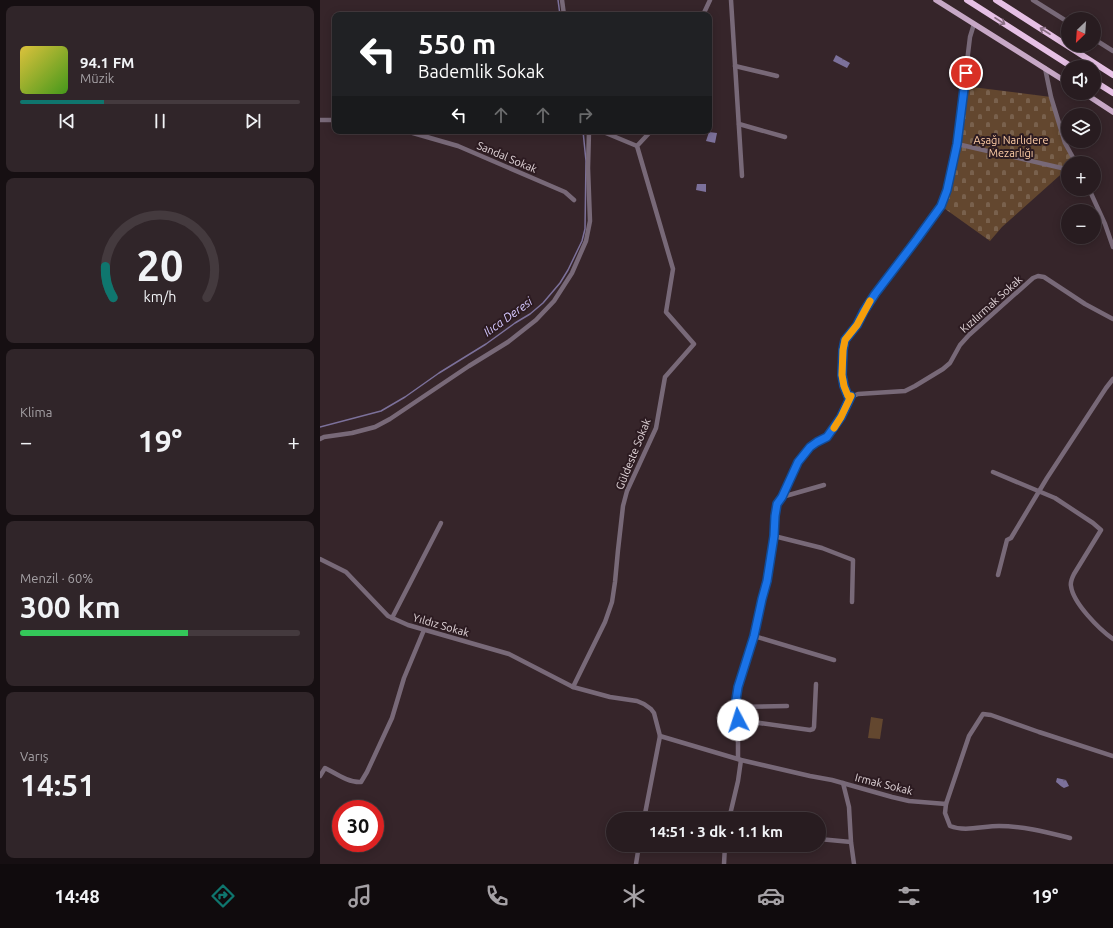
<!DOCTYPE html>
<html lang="tr">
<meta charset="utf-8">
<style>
:root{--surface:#281c20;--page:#302529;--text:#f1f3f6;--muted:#a5a1a5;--line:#443a3e;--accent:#0f766e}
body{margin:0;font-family:Ubuntu,sans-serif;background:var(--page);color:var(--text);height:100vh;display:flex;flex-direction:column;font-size:15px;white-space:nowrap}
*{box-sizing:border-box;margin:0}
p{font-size:13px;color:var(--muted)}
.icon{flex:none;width:22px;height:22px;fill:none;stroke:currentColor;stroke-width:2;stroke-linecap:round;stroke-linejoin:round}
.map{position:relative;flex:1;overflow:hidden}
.drawer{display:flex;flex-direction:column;gap:6px;padding:6px;background:#160f12;width:320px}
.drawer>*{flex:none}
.banner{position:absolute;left:12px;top:12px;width:380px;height:122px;border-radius:8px;box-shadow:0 2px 10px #0003,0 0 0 1px var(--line);background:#202124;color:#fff;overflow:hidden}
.needle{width:26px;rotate:205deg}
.controls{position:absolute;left:741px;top:12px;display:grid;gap:8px}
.controls a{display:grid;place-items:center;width:40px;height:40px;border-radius:50%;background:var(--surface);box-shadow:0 2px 10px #0003,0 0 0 1px var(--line);font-size:20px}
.speed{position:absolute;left:12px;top:800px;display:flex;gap:8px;font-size:20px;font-weight:700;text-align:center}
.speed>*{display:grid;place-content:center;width:52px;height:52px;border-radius:50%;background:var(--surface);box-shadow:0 2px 10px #0003,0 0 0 1px var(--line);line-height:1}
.speed .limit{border:6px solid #d22;background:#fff;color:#111}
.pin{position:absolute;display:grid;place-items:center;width:34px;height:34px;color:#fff;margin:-17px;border:2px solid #fff;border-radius:50%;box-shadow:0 1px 4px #0007}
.me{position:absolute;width:44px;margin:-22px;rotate:355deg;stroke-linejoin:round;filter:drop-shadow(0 0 3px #0008)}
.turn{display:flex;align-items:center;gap:14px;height:84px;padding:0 20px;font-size:18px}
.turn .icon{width:52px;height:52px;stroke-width:2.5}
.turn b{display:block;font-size:28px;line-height:34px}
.lanes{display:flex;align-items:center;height:38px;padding:0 20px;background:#0003;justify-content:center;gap:20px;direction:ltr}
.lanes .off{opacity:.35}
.big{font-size:30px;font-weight:700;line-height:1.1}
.drawer .tile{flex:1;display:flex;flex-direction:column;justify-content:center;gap:6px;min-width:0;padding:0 14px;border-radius:8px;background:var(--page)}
.drawer .dial{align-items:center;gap:0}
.dial svg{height:104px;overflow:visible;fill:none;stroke:var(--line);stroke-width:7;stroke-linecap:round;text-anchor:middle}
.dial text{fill:var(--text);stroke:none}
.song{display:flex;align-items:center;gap:12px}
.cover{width:48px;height:48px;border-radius:6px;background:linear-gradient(135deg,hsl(50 70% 55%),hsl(100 70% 35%))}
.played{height:4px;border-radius:2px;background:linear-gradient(90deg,var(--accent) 30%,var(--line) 30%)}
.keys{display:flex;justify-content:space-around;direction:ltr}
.heat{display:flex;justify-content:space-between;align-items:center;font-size:22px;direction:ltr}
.charge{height:6px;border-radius:3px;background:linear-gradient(90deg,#34c759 60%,var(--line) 0)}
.trip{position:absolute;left:286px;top:812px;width:220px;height:40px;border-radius:20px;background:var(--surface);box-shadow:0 2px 10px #0003,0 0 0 1px var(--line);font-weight:700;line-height:40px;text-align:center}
.dock{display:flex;height:64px;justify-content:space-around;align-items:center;background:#100b0d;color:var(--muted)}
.dock .icon{width:28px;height:28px}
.dock .selected{color:var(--accent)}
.dock b{font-size:18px;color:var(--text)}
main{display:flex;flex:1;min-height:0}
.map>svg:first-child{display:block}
.cemetery{fill:url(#cemetery-stones)}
.green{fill:#63472f}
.water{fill:url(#water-ripples)}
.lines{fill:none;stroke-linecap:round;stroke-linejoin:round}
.stream{stroke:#7c719b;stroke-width:1.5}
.minor{stroke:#786978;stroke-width:4.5}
.major{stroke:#c7a8c6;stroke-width:5.5}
.highway{stroke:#e6c0e5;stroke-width:6}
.oneway{stroke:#896e83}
.route-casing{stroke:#114b97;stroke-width:10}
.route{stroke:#1a73e8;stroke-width:7}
.slow{stroke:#f59e0b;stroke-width:7}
.labels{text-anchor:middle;stroke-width:4;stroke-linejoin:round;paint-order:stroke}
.park-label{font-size:11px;fill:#fecda6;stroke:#2c1b21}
.street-label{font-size:11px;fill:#e2d6da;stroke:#2c1b21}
.water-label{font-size:12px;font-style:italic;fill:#d5c8ff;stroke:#2c1b21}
</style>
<main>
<section class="drawer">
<div class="tile">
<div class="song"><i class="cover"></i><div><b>94.1 FM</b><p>Müzik</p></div></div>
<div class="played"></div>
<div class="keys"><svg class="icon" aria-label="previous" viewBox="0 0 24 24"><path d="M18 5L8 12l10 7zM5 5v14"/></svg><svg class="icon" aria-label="pause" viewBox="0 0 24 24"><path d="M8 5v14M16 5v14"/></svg><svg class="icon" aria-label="next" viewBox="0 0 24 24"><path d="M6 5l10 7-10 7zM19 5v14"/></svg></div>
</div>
<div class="tile dial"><svg viewBox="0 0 100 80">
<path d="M14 69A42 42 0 1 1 86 69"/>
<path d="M14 69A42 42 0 0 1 8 45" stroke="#0f766e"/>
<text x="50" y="56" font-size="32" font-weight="700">20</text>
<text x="50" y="72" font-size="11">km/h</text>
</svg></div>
<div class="tile"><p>Klima</p>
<div class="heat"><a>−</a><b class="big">19°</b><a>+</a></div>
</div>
<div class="tile"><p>Menzil · 60%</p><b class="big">300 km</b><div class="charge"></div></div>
<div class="tile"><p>Varış</p><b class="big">14:51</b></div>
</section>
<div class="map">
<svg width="793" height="864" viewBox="0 0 793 864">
<defs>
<pattern id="cemetery-stones" width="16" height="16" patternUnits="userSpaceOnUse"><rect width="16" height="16" fill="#63472f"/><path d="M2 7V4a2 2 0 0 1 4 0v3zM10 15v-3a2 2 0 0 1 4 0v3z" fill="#79614d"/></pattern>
<pattern id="water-ripples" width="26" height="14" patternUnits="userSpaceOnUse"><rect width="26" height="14" fill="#7c719b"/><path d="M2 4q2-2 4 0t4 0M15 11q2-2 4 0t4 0" fill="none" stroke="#665d77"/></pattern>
</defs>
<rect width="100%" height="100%" fill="#36252a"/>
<!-- cemetery -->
<path class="cemetery" d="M644,86L731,97L745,143L755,163H748V168L682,227L670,241L621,206L633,165Z"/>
<!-- green -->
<path class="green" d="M551,717L563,719L560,739L548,738Z"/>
<!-- water -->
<g class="water">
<path d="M516,55L530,63L527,68L513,61Z"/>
<path d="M389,132L397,133L395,143L386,141Z"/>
<path d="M377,184H386V192L376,190Z"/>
<path d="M737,778L746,780L749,786L744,788C740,786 739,784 736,782Z"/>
</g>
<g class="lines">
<!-- stream -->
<g class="stream">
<path d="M238,0L240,15"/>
<path d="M0,427L61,411L85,397L119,373L166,344L195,323L210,314L223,303L240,283L248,270L262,241L265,229L266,161L263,131"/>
</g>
<!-- minor -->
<g class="minor">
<path d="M242,0L244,15"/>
<path d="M411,0L422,176"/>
<path d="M713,0L748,22"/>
<path d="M383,15L390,0"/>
<path d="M774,39L793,51"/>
<path d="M415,66L457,76"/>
<path d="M725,68L731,97L745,143L756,163"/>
<path d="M0,120H15"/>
<path d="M419,124L465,137"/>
<path d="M86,131L138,146L245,192L254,200"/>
<path d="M281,131L317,146"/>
<path d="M637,144L746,169"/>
<path d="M769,189L785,224L793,247"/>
<path d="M531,397L528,396L523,386L522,375L523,350L525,341L537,325L544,311L555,294L597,239L621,206L627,190L637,144L650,37L654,24"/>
<path d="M0,439L4,437L32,433L55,427L70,419L149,366L188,342L216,320L234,301L252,273L266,241L270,221L268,168L269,131"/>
<path d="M673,472L735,498L773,523L781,530L754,574C752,578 750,582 751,586C753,603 779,629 793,639"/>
<path d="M462,497L504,485"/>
<path d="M454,536L502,548L533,560L532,602"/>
<path d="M0,559L26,572L68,616L88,625L189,654L253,687L290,697L317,701L324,704L331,709L334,713L340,736L324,819"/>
<path d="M678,575L687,540L691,538L727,478L786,388L793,379"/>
<path d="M72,618L121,523"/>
<path d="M434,636L514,660"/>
<path d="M253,687L285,622L292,602L295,582L298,550L303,506L307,491L336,428L345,377L374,344L346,312L353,269L317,146L331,131"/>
<path d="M417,707L467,706"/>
<path d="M418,720L490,730L493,729L494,727L496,684"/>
<path d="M340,736L421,760L490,776L512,780L572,797L589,801L626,804L649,736L663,714L671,715L719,732L793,756"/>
<path d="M418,759V720L416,700L418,687L423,668L434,636L442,599L447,581L455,527V516L457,504L462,497L478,462L486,451L490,447L497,442L507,437L521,417L531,397L538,394L585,391L595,386L623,369L630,363L640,345L649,335L713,278L718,276L724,277L765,304L793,319"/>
<path d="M0,776L5,768C15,773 29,783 41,782L47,772L72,718L84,678L104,630"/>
<path d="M523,783L529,807L531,842L534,864"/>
<path d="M626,804L625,813L630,826C645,832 663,826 679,826C703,826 726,832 750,838"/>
<path d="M409,819L418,781L421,760"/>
<path d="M499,839L531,842"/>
<path d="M316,864L319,845"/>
<path d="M404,864L405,845"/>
</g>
<!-- major -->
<g class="major">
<path d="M616,0L748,83"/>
<path d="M764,93L793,112"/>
</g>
<!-- highway -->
<g class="highway">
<path d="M647,0L752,67"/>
<path d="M676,0L793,75"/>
<path d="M774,81L793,93"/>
</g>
</g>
<!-- one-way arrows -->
<defs><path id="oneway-shaft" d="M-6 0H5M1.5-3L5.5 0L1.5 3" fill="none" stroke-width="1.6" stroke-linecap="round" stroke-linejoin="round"/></defs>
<g class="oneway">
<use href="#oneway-shaft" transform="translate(680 21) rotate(33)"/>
<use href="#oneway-shaft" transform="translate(725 31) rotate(-147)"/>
</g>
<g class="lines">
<defs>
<path id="route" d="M418,720L416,700L418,687L434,636L442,599L447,581L454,536L455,516L457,504L462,497L478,462L490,447L497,442L507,437L521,417L531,396H528L524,386L522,375L523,350L525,340L537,325L544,311L555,294L597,239L621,206L627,190L637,144L646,73"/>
</defs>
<!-- route casing -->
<use href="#route" class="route-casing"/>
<!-- route -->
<use href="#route" class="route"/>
<!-- slow -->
<path class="slow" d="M514,428L521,417L531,396H528L524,386L522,375L523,350L525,340L537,325L550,301"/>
</g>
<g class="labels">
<!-- park labels -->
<g class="park-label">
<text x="691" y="144">Aşağı Narlıdere<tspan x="691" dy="13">Mezarlığı</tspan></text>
</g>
<!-- street labels -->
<g class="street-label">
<text transform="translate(187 157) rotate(23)" y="4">Sandal Sokak</text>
<text transform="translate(671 304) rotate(-42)" y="4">Kızılırmak Sokak</text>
<text transform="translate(313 454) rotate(-68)" y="4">Güldeste Sokak</text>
<text transform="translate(121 625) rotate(16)" y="4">Yıldız Sokak</text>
<text transform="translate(564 784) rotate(14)" y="4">Irmak Sokak</text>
</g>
<!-- water labels -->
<g class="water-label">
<text transform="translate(188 317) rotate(-36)" y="4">Ilıca Deresi</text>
</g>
</g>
</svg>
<div class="controls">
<a><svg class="needle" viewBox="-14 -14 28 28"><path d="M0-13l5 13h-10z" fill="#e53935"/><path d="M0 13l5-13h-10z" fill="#a5a1a5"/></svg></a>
<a><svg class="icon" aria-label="sound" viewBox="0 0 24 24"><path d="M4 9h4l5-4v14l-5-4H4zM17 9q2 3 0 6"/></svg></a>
<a><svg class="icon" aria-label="layers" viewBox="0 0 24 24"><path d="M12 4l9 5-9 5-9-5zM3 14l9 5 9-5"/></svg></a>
<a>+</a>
<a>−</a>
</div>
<div class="speed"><div class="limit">30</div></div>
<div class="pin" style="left:646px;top:73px;background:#d93025"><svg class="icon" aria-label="arrive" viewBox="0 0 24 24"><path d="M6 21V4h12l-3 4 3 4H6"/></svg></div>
<svg class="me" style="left:418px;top:720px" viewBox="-20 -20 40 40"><circle r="19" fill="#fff"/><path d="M0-13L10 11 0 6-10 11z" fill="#1a73e8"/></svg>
<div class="trip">14:51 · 3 dk · 1.1 km</div>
<div class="banner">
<div class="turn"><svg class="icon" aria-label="left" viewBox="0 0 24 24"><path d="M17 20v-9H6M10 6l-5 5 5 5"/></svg><div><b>550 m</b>Bademlik Sokak</div></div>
<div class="lanes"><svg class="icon" aria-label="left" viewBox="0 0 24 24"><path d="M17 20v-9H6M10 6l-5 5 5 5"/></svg><svg class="icon off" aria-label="ahead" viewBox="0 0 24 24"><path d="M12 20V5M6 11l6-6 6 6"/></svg><svg class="icon off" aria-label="ahead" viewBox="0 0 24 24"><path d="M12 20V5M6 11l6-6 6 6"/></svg><svg class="icon off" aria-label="right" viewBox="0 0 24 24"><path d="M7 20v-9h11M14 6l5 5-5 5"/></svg></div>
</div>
</div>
</main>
<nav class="dock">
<b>14:48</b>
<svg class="icon selected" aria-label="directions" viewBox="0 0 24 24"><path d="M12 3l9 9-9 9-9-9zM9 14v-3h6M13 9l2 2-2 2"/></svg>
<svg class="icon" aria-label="music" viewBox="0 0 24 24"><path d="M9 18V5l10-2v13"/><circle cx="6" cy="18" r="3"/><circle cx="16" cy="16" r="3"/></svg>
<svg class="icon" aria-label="phone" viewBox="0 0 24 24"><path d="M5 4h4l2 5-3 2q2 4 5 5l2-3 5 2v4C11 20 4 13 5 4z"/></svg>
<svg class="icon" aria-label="climate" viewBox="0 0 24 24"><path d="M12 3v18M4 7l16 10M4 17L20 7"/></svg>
<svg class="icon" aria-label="car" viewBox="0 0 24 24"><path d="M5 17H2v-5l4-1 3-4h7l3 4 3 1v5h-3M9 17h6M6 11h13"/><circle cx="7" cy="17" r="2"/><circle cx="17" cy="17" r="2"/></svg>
<svg class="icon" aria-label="filters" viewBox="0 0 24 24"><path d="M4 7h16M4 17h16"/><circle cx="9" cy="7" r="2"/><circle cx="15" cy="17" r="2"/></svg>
<b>19°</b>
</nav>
